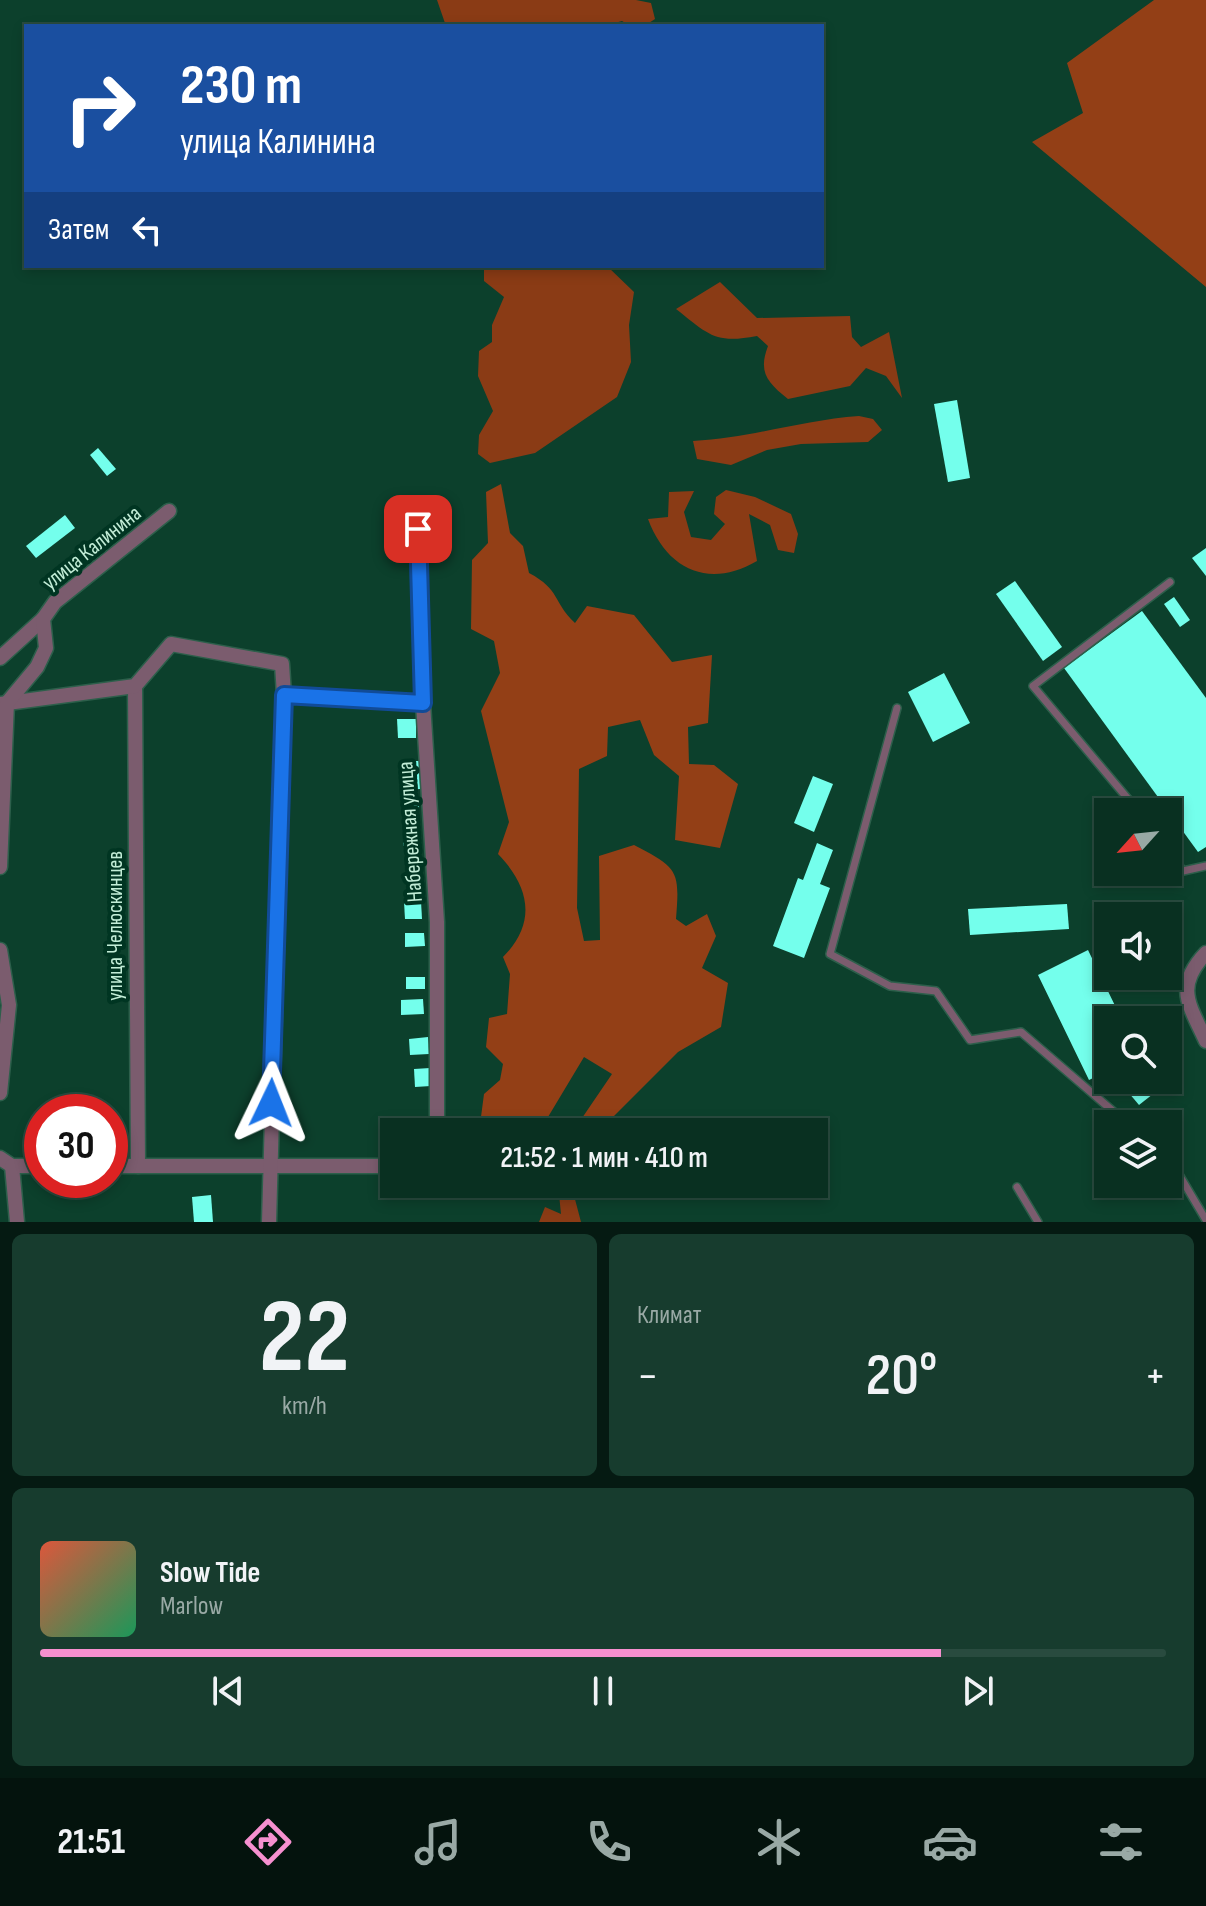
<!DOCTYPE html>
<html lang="ru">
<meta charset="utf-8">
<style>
:root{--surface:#093021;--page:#173c2e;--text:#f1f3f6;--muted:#99a9a5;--line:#294b3f;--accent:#f690cf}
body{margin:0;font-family:"Sofia Sans Condensed",sans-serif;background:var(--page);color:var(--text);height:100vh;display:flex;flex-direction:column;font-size:30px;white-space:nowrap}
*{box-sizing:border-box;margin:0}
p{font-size:26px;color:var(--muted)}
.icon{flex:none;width:44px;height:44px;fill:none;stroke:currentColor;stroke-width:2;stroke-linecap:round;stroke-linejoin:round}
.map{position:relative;height:1222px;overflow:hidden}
.sheet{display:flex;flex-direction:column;gap:12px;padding:12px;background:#051a12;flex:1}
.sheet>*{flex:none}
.top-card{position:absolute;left:24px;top:24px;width:800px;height:244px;border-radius:0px;box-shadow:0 4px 12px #0003,0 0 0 2px var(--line);background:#1a4fa0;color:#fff;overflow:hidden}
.needle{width:52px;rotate:243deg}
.tools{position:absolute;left:1094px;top:798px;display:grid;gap:16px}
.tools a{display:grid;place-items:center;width:88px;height:88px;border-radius:0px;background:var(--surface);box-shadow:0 4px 12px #0003,0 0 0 2px var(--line);font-size:40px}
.speed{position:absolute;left:24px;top:1094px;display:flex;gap:16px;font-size:40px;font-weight:700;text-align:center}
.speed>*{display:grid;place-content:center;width:104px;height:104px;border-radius:50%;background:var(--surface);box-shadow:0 4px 12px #0003,0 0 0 2px var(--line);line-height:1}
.speed .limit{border:12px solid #d22;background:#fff;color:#111}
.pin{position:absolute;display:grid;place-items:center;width:68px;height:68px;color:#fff;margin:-34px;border-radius:16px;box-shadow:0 4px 12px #0006}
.me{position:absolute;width:88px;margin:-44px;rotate:2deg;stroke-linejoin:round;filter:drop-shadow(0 0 6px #0008)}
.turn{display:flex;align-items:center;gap:28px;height:168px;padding:0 24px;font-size:36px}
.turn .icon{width:104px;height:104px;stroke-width:2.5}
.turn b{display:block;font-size:56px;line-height:68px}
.then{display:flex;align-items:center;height:76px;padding:0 24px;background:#0003;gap:16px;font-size:30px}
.big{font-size:60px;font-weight:600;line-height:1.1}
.sheet .tile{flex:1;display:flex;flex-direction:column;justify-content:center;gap:12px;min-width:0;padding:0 28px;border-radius:12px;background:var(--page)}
.sheet .dial{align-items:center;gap:0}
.dial b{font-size:104px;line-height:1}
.song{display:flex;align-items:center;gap:24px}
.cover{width:96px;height:96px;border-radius:12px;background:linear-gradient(135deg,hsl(10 70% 55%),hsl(150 70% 35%))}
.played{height:8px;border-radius:4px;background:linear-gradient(90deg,var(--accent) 80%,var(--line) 80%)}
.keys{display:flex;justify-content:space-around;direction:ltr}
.heat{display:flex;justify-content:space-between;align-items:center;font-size:44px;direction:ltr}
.sheet .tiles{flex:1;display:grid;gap:12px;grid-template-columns:1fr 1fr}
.tile:last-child{grid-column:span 2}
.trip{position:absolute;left:380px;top:1118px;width:448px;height:80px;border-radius:0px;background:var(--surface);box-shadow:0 4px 12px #0003,0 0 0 2px var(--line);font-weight:600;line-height:80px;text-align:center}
.menu{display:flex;height:128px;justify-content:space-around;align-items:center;background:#04130d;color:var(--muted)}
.menu .icon{width:56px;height:56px}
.menu .selected{color:var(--accent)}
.menu b{font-size:36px;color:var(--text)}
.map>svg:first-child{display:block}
.green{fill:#8a3b15}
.forest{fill:#933f16}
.building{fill:#74ffec}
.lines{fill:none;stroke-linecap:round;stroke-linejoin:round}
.service-casing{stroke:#2d5f4b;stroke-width:10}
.minor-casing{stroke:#2d5f4b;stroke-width:17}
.service{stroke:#7b5c6e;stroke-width:7}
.minor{stroke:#7b5c6e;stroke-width:14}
.route-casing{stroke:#114b97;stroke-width:20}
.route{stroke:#1a73e8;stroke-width:14}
.labels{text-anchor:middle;stroke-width:8;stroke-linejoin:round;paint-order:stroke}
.street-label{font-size:22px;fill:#c2edd7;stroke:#003522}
</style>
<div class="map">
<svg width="1206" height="1222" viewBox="0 0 1206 1222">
<rect width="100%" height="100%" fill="#0c402c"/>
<!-- green -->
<g class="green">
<path d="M437,0H636L651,3L655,19C644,27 634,29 622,21L604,26H446Z"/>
<path d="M479,266H607L634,292L629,325L631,362L617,397L535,453L490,463L478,454L479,435L493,411L478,376L479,351L492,342V325L504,297L484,281V268Z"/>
<path d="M720,282L757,318L850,316L852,337L861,347L889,332L902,398L886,376L866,368L850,386L788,399C767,382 758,372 768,346L757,336C715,344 709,335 676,309Z"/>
<path d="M859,416L873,419L882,430L868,442L801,444L767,450L731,465L697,459L693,441C751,438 802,420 859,416Z"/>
<path d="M726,490L755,497L791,514L798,534L794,553L778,550L770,525L749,514L757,561C709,589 667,570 648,519L668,517L669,492L694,491L684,512L691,537L711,540L725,524L714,514L716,497Z"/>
<path d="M558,1184H571L581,1222H539L545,1207L561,1214Z"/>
</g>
<!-- forest -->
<g class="forest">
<path d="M1154,0H1206V287L1032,142L1083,113L1067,63Z"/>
<path d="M501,484L510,533L523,546L529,573C561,590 552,601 575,623L587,606L634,615L672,662L712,655L708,723L688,727L689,764L714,765L738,784L720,848L675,840L679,776L654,755L640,720L608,727L607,756L579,769L577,908L584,941L600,940L599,856L634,845C678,868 680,870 676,919L686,926L707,914L716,936L702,968L728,983L721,1027L678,1052L605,1125L607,1132H585L580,1121L612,1074L584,1057L539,1132H479L484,1094L500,1080L503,1064L486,1047L489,1018L507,1014L510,974L503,957C537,923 530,887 498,854L509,822L481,711L500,673L494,641L471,629L472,560L488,543L486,492Z"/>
</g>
<!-- building -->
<g class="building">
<path d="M957,400L970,478L948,482L934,404Z"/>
<path d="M98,448L116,469L107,476L90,455Z"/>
<path d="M65,515L75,528L36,558L26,546Z"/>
<path d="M1206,548V576L1192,558Z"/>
<path d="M1015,581L1062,647L1043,661L996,594Z"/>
<path d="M1174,597L1190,620L1180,627L1164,604Z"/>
<path d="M1142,611L1206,698V847L1198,852L1064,668Z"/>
<path d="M944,673L970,723L933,742L908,692Z"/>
<path d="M397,719H416V738H398Z"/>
<path d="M405,761H419L420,789L406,790Z"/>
<path d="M813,776L833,784L814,832L794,823Z"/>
<path d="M419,799V816H404V800Z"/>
<path d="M419,824L420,845L403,846V825Z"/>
<path d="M817,843L833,850L820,884L830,888L804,958L773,946L798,878L803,880Z"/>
<path d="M420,859L421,881H408L407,860Z"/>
<path d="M421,901L422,919H405L404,902Z"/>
<path d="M1067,904L1069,929L970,935L968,909Z"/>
<path d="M405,933H424L425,946L405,947Z"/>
<path d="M1088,950L1122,1020H1108V1071L1089,1080L1038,975Z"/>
<rect x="406" y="977" width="19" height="12"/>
<path d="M423,999L424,1014L401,1015V1000Z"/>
<path d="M428,1037L429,1054L410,1055L409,1039Z"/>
<path d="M430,1068L431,1086L415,1087L414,1069Z"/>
<path d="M1118,1080H1141L1153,1094L1139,1105Z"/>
<path d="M211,1195L213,1222H194L192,1197Z"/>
</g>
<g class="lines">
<defs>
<g id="service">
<path d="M897,708L830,954L890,986L936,991L970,1040L1021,1032L1128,1124"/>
<path d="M1139,812L1033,686L1170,582"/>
<path d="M1168,851L1183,871L1206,866"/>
<path d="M1168,1156L1206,1220"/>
<path d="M1017,1187L1038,1222"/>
</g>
<g id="minor">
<path d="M418,529L423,703L437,922V1132"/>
<path d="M0,658L43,619"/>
<path d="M135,686L138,1166"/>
<path d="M0,704L135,686L171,644L282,664L284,695L423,703"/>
<path d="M0,867L7,703L37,667L46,648L43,619L55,602L169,511"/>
<path d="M0,950L9,1005L0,1093"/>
<path d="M1206,953C1174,987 1189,1004 1206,1041"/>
<path d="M0,1158L12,1166H42"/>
<path d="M12,1166L17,1222"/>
<path d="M110,1166H394"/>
<path d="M269,1222L284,695"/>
</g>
</defs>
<!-- service casing -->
<use href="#service" class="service-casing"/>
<!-- minor casing -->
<use href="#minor" class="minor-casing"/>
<!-- service -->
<use href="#service" class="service"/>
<!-- minor -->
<use href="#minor" class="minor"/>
</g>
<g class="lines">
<defs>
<path id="route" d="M271,1103L284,695L423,703L418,529"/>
</defs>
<!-- route casing -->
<use href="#route" class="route-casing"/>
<!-- route -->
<use href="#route" class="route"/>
</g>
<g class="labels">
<!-- street labels -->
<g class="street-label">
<text transform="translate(91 547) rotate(-39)" y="8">улица Калинина</text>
<text transform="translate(409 832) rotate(-94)" y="8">Набережная улица</text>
<text transform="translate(114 926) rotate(-90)" y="8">улица Челюскинцев</text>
</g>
</g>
</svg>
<div class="tools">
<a><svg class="needle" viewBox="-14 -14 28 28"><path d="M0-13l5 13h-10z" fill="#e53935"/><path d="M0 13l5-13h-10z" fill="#99a9a5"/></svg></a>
<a><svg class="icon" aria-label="sound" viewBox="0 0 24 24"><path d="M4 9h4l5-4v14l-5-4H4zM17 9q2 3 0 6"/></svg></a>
<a><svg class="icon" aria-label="search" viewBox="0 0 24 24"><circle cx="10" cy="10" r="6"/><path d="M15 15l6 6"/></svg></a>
<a><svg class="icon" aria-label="layers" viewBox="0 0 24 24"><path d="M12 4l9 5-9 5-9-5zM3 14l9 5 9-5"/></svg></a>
</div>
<div class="speed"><div class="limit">30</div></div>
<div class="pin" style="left:418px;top:529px;background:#d93025"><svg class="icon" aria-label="arrive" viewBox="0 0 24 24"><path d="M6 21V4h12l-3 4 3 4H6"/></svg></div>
<svg class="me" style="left:271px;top:1103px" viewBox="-20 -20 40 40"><path d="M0-17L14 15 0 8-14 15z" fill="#1a73e8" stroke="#fff" stroke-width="4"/></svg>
<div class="trip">21:52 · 1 мин · 410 m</div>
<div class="top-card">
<div class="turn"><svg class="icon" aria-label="right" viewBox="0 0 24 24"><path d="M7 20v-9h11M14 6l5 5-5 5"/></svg><div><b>230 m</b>улица Калинина</div></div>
<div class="then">Затем<svg class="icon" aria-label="left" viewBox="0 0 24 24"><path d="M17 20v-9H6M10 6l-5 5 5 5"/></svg></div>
</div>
</div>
<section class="sheet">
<div class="tiles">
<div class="tile dial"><b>22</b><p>km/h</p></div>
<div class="tile"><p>Климат</p>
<div class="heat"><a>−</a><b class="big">20°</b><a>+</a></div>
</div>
<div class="tile">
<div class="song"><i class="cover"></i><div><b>Slow Tide</b><p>Marlow</p></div></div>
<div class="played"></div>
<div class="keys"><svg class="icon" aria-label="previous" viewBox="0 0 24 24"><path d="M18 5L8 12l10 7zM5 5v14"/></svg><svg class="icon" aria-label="pause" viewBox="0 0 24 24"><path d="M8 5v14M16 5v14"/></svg><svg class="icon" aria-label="next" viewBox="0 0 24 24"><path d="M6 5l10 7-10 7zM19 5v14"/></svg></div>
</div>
</div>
</section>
<nav class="menu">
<b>21:51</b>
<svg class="icon selected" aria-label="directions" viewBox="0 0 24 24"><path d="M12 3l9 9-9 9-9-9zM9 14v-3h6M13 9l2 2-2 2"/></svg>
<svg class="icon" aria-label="music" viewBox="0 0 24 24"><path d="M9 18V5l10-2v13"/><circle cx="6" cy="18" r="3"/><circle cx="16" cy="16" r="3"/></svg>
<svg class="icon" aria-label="phone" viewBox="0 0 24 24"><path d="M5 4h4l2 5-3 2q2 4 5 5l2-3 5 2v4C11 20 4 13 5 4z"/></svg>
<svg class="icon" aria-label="climate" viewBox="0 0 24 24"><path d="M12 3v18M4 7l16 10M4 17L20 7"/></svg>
<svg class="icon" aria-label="car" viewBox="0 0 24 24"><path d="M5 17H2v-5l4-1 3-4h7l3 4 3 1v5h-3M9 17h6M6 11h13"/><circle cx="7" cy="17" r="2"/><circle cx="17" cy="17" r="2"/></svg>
<svg class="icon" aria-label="filters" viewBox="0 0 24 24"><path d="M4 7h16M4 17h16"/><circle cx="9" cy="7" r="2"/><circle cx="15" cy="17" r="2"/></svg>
</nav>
